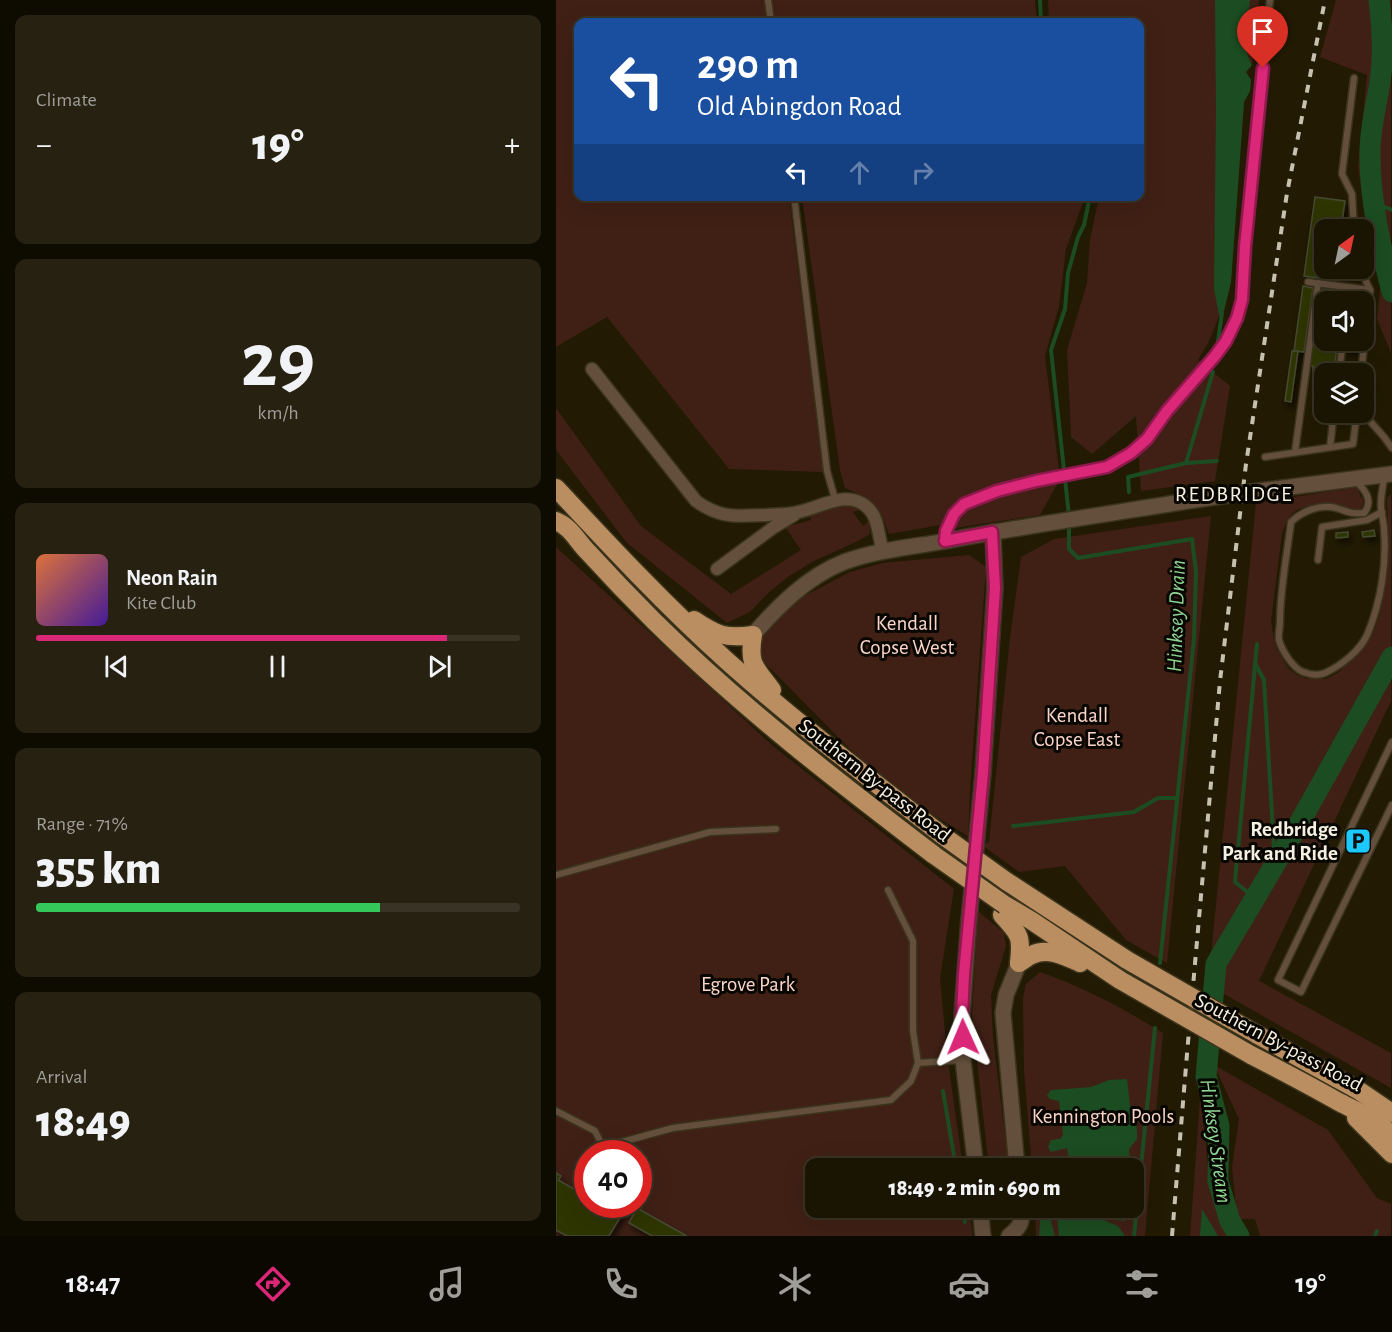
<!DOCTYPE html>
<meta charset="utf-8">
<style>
:root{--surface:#1a1402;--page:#272111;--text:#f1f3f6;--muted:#9f9e99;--line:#383324;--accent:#db2777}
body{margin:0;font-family:"Alegreya Sans",sans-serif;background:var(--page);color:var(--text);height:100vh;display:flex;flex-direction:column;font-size:22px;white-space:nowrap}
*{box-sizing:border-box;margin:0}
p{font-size:20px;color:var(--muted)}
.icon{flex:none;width:33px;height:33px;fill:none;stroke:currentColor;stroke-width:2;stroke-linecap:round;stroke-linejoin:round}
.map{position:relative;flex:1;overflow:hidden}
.panel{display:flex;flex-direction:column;gap:15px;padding:15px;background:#0e0b01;width:556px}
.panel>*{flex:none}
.guide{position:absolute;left:18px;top:18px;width:570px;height:183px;border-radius:12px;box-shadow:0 6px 24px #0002,0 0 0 2px var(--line);background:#1a4fa0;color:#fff;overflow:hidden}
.needle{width:39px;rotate:33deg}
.tools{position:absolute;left:758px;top:219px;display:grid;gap:12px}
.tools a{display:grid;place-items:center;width:60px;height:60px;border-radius:12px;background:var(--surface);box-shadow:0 6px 24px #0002,0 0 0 2px var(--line);font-size:30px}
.speed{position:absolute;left:18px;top:1140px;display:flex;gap:12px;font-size:30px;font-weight:700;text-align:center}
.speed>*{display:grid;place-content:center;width:78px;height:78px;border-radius:50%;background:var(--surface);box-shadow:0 6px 24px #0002,0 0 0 2px var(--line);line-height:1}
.speed .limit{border:9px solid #d22;background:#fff;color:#111}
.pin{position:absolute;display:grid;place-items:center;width:51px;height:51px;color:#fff;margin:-62px -26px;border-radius:50% 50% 50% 0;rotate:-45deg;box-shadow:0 0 6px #0007}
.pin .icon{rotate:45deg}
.me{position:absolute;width:66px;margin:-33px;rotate:359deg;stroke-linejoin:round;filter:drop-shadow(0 0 4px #0008)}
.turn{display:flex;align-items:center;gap:21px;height:126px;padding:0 24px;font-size:27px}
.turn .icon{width:78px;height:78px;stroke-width:2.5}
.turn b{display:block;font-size:42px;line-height:51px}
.lanes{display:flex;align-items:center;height:57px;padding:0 24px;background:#0003;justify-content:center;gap:30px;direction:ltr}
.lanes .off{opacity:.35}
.big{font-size:45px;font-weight:800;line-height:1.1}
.panel .widget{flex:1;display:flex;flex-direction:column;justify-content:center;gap:9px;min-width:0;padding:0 21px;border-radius:12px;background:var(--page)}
.panel .dial{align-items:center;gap:0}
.dial b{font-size:78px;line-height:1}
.song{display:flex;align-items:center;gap:18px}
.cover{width:72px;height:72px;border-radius:9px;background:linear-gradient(135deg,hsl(20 70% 55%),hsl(260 70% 35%))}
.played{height:6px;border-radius:3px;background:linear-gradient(90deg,var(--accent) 85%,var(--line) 85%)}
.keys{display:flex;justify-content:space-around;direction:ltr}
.heat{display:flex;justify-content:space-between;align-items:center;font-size:33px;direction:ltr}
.charge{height:9px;border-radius:4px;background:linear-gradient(90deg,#34c759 71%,var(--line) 0)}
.trip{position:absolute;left:249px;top:1158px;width:339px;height:60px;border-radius:12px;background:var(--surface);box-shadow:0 6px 24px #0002,0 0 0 2px var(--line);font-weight:800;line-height:60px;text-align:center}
.menu{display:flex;height:96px;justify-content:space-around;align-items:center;background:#0a0801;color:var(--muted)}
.menu .icon{width:42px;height:42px}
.menu .current{color:var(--accent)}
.menu b{font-size:27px;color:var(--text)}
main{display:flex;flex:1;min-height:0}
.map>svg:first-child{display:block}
.green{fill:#402015;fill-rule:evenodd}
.water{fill:#1c4c21}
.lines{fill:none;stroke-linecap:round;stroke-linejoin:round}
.stream{stroke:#1c4c21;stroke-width:4}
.river{stroke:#1c4c21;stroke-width:21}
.building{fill:#2e3604;stroke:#444a31;stroke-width:1.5;filter:url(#shadow)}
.service-casing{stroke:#3b341d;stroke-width:9}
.minor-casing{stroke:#3b341d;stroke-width:15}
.tertiary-casing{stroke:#3b341d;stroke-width:18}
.trunk-casing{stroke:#3b341d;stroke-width:21}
.service{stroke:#634f3c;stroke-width:6}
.minor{stroke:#634f3c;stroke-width:12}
.tertiary{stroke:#634f3c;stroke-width:15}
.trunk{stroke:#ba8e61;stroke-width:18}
.rail{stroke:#c6c1b0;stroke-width:4;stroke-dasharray:8 8;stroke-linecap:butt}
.tertiary-bridge-casing{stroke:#3b341d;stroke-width:18;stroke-linecap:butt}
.trunk-bridge-casing{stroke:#3b341d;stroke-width:21;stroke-linecap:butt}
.tertiary-bridge{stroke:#634f3c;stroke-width:15}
.trunk-bridge{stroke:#ba8e61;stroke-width:18}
.route-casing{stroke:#8e194d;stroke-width:15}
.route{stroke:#db2777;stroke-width:10}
.labels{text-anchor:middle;stroke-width:6;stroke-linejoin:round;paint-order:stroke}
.park-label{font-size:21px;fill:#fcd5c8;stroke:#080601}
.street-label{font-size:21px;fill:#f5f0e1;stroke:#080601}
.poi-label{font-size:21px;font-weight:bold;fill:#f5f0e1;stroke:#080601;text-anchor:end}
.neighbourhood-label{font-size:22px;letter-spacing:1.5px;fill:#f5f0e1;stroke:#080601}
.water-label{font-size:22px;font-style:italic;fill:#8fd693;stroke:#080601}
</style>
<main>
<section class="panel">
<div class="widget"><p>Climate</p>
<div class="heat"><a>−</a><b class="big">19°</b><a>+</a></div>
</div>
<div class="widget dial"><b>29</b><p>km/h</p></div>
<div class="widget">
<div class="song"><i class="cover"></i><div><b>Neon Rain</b><p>Kite Club</p></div></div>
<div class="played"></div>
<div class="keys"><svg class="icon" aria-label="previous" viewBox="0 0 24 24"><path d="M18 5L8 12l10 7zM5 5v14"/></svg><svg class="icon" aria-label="pause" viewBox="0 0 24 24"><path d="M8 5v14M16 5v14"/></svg><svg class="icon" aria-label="next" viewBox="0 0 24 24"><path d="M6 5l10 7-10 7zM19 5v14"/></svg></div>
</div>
<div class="widget"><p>Range · 71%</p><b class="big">355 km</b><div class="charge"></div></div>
<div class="widget"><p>Arrival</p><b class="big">18:49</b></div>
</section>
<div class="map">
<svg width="836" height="1236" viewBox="0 0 836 1236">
<defs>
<filter id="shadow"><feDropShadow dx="3" dy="5" stdDeviation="3" flood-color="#0009"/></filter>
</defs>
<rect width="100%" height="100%" fill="#221a02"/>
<!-- green -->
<g class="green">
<path d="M0,0H479L481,22H22V196L233,197L267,472L173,469L51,317L0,347Z"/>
<path d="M492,0H703L696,65L690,72L695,80L694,91L688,102L675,282L668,311L663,316L654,339L642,360L674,386L659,481L585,491L580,416L536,454L515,437L511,350L531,283L534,240L543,197L584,196V22H493Z"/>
<path d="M780,0H835V353L821,319L825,280L812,244V228L802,168L811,75L764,57Z"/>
<path d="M246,197H529L510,249L503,306L489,356L504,479L484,515L399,528L385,525L333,534C323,506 317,499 289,488L284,470Z"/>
<path d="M0,408L85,526L175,594L245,550L229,527L255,520L253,511C270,507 287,500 303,510L297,512L307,526L313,521L314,534L302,541L258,561L233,576L212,593L194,612L171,623L71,543L0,450Z"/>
<path d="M801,487L805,497L808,499L806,508C795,514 789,506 779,504C771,503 749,506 741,510C733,515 729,525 726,533L715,621L718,639L721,649L732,668L741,675L752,679H770L783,672L807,649L820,626L825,608L833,555L831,499L835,493V701L703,981L835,1053V1088L652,985L700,503Z"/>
<path d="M655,516L611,963L570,940L509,866L463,872L426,845L433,842L454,638L465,557L498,539Z"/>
<path d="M0,547L217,746L398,889L384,978L391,1054L407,1168H260V1208H413L417,1236H0ZM32,1154H82V1204H32Z"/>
<path d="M413,555L430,567L414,789L412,836L376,814L299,754L205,659L202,649L205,637L237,602L294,572L326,563Z"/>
<path d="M422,911L448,933L450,946L435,995L437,1038L453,1168H433L416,1016Z"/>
<path d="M484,972C526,986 570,1010 607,1033L589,1236H480L479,1208H578V1168H476L468,1070L467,998L470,984Z"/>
<path d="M658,1065L772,1130L821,1198L835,1204V1236H704L699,1219H681L676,1167L683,1119Z"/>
<path d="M645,1086L653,1180L672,1236H634Z"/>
</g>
<!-- water -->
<g class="water">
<path d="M659,0H694L689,49L696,65L690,72L695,80L694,91L688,102L675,282L668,311L663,315L658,289L660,110Z"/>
<path d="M571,1079L574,1105L579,1112L581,1131V1139L573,1149L574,1160L567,1168H505L508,1167L512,1155L511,1148L495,1152L492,1147L495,1140L504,1139L507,1135L503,1101L494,1099L491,1095L495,1090L535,1087L553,1080Z"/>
<path d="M487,1208H498V1213L495,1221L499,1236H483L485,1210Z"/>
<path d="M500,1208H568L569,1221L558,1220L545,1212L542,1213L543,1218L562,1226L569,1236H503Z"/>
<path d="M646,1209L662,1236H644Z"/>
</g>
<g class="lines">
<!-- stream -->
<g class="stream">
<path d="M484,0L485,22"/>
<path d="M818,203L836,210"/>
<path d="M661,348L666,313"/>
<path d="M630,463L661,461"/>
<path d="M573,492L572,477L630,463L657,372"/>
<path d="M513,516L495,350L509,309L512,273L522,237L528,225L534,196"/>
<path d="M513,523V549L522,558L636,539L640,572L638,639L604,963"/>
<path d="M699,663L708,680L719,865"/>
<path d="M457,826L578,812L602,798H621"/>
<path d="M699,898L679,882L701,644"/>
<path d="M387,1091L400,1168"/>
<path d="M407,1208L409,1222"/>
<path d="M578,1236L599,1028"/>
<path d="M819,1236L821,1231"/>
</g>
<!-- river -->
<g class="river">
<path d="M823,0C826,25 828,49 825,74C822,101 813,128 814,156C814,201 825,249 836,292"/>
<path d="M683,1236L674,1221L662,1181L663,1126L650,1076L660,964L744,822L836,657"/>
</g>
</g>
<!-- building -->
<g class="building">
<path d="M759,197L789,201L785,230H768V268H780L778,280L748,276Z"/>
<path d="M747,286L757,288L748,352L738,351Z"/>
<path d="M767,289L787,292L785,301L789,302H768V340H780L779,347H781L778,369H775L774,374H768L757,372V366H754L757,344L760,345Z"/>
<path d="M797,293L809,295L807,308V302H796Z"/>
<path d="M790,340H802L801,350L789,349Z"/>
<path d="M736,351H742L735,402L729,401Z"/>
<path d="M818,530L819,536L807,537L806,532Z"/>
<path d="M792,532V537L780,538V533Z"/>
<path d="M0,1173L5,1176L2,1180L32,1197V1204H68L71,1206L53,1236H11L0,1230Z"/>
<path d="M81,1208L111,1225L131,1236H96L73,1223Z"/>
</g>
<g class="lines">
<defs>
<g id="service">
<path d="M212,0L215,22"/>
<path d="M238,196L271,471L279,499"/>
<path d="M798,230L796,194L786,174L798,78"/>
<path d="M804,268L814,290"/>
<path d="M752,282L814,290L805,374"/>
<path d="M783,374L787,340"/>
<path d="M806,412L828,437L836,448"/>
<path d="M774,447L778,412"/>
<path d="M739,452L762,283"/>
<path d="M709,457L797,444L801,412"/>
<path d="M799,481C809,489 818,501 808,513"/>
<path d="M808,513C794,514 793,512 780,508C764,504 746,511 735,522C731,555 724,589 724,622C724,627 722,635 723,640C726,651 737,668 747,672C755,675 762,676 769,673C786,665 805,650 812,633C825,601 831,563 828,529C828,520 824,511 825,502C825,493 828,484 828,475"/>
<path d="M389,540L390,531L398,514L408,504L440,491L480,481L551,467L575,453L591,439L611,411L659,356L670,341L681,318L686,300L689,247L714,0"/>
<path d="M762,560L766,527L811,520L826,512"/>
<path d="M836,742L722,980L745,992L836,805"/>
<path d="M0,875L154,832L220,829"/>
<path d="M362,1063L407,1060"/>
<path d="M0,1111L39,1131L47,1147"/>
<path d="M37,1154L40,1149L117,1128L335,1100L355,1081L362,1063L357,1031V941L332,890"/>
<path d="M32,1168V1170"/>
</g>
<g id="minor">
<path d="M36,369L140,501C165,519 181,516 210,515C220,514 232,515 242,512C264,508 292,488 312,508C323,518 322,537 327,551"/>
<path d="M161,569L218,527L238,515"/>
</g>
<g id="tertiary">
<path d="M711,490L836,474"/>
<path d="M197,635C222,606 252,576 288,562C323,549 359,547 395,540C480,524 566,512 651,498"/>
<path d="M420,1168L407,1060L406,1015L413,919L427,773L439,588L437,532"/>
<path d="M461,1168L447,1013L450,995L463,963"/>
<path d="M424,1208L427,1236"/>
<path d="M453,1236C464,1227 467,1223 465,1208"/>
</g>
<g id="trunk">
<path d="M0,488C55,547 110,606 170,660C239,722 313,778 386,835"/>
<path d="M0,521C15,527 21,541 32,552C53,575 76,599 98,621C185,707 281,781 378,855"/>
<path d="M138,620C160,635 170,639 197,635C192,665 199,667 216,690"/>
<path d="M450,881L571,960"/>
<path d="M449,905L476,921L564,980"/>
<path d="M446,915C464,935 466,936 463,963"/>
<path d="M463,963C467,961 471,957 476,955C491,947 509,956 524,963"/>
<path d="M700,1034L802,1090L836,1113"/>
<path d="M695,1055C724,1070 753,1085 781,1101C802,1112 818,1118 836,1135"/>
<path d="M800,1118L836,1154"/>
</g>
</defs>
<!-- service casing -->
<use href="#service" class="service-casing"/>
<!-- minor casing -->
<use href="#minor" class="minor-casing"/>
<!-- tertiary casing -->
<use href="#tertiary" class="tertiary-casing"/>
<!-- trunk casing -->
<use href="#trunk" class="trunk-casing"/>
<!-- service -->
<use href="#service" class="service"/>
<!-- minor -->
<use href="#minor" class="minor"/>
<!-- tertiary -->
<use href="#tertiary" class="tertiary"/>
<!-- trunk -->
<use href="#trunk" class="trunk"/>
<!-- rail -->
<path class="rail" d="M616,1236L631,1054L664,681L690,464L731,193L769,0"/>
<defs>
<path id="tertiary-bridge" d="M651,498L711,490"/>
<g id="trunk-bridge">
<path d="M386,835L450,881"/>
<path d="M378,855L449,905"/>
<path d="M571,960L700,1034"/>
<path d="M564,980L695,1055"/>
</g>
</defs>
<!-- tertiary-bridge casing -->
<use href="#tertiary-bridge" class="tertiary-bridge-casing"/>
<!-- trunk-bridge casing -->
<use href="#trunk-bridge" class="trunk-bridge-casing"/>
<!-- tertiary-bridge -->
<use href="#tertiary-bridge" class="tertiary-bridge"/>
<!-- trunk-bridge -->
<use href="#trunk-bridge" class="trunk-bridge"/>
</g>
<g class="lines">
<defs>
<path id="route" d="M407,1037L406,1015L408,974L427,773L439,588L436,532L389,541L390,531L398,514L408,504L441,491L480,481L551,467L575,453L591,439L611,411L659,356L670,341L681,318L686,300L689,247L707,68"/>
</defs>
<!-- route casing -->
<use href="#route" class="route-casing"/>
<!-- route -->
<use href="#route" class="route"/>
</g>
<!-- icons -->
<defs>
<symbol id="parking-square" viewBox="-11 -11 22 22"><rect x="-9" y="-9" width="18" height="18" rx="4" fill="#1cc9fc" stroke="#080601"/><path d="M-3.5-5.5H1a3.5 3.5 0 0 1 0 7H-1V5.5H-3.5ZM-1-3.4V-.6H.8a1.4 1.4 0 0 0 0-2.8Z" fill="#111"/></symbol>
</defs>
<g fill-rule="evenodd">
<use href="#parking-square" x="787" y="826" width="30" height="30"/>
</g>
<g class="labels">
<!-- park labels -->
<g class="park-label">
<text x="351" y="630">Kendall<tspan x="351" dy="24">Copse West</tspan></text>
<text x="521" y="722">Kendall<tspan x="521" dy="24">Copse East</tspan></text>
<text x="192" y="991">Egrove Park</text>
<text x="547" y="1123">Kennington Pools</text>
</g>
<!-- street labels -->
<g class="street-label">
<text transform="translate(319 780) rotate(38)" y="7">Southern By-pass Road</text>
<text transform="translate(723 1042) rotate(28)" y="7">Southern By-pass Road</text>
</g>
<!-- poi labels -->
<g class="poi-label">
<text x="782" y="836">Redbridge<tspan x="782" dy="24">Park and Ride</tspan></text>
</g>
<!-- neighbourhood labels -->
<g class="neighbourhood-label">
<text x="678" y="501">REDBRIDGE</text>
</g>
<!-- water labels -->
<g class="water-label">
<text transform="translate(619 616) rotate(-88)" y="8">Hinksey Drain</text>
<text transform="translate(661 1141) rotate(82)" y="8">Hinksey Stream</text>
</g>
</g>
</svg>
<div class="tools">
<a><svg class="needle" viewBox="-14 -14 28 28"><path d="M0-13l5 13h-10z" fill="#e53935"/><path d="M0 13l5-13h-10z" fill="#9f9e99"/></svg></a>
<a><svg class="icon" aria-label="sound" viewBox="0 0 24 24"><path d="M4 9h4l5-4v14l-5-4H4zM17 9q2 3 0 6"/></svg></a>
<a><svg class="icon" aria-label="layers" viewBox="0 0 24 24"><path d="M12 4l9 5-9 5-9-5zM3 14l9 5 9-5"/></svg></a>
</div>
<div class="speed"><div class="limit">40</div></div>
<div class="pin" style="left:707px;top:68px;background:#d93025"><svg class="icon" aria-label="arrive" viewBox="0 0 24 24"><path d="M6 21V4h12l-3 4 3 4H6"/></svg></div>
<svg class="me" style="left:407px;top:1037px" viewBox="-20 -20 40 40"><path d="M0-17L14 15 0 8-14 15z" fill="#db2777" stroke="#fff" stroke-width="4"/></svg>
<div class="trip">18:49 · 2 min · 690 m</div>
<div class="guide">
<div class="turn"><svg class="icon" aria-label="left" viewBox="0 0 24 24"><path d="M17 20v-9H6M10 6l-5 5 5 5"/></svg><div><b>290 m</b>Old Abingdon Road</div></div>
<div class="lanes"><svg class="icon" aria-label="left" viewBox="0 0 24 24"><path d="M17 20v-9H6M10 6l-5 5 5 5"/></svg><svg class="icon off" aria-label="ahead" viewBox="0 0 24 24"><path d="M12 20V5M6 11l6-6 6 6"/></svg><svg class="icon off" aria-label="right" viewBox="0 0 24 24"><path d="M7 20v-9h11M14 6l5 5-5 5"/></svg></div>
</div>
</div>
</main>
<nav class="menu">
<b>18:47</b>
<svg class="icon current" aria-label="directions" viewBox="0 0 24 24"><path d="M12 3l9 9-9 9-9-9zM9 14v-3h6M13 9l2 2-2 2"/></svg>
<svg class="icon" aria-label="music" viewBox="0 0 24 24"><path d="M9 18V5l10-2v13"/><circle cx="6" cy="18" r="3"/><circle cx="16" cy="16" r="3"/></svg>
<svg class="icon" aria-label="phone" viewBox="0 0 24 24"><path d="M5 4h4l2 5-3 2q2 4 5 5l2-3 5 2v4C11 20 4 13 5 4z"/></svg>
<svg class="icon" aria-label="climate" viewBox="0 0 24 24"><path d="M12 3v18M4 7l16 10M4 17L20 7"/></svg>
<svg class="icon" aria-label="car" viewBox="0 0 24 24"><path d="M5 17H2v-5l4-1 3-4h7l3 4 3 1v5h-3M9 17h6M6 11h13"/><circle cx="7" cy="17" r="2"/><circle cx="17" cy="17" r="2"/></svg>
<svg class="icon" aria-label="filters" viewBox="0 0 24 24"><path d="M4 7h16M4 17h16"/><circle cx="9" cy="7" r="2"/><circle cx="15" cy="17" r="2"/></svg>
<b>19°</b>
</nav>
